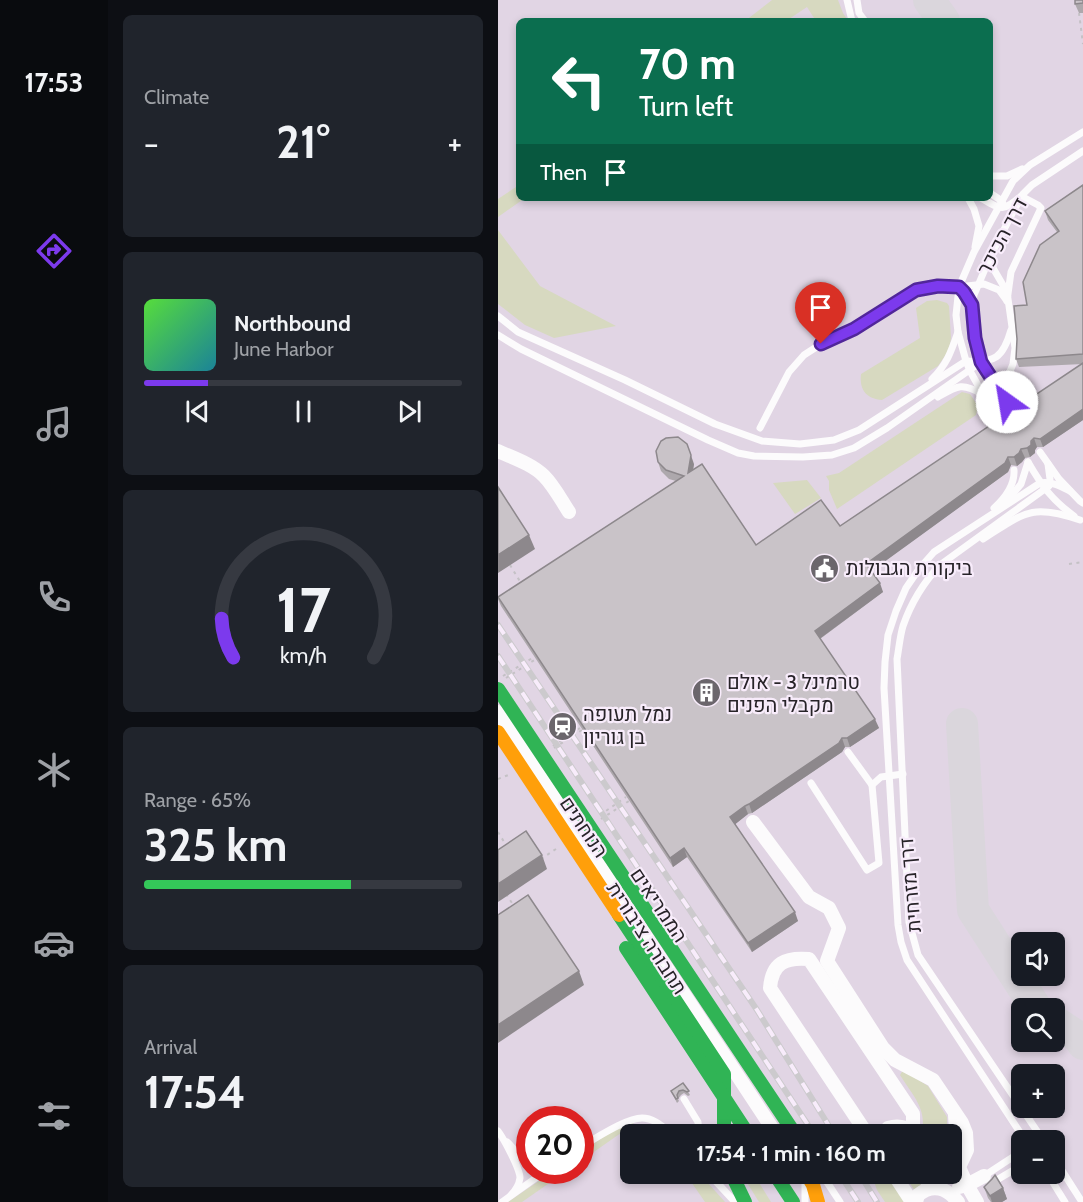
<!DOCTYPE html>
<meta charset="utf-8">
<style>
:root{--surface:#171b24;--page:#20242c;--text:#f1f3f6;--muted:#9ea1a6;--line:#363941;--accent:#7c3aed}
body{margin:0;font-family:Cabin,Heebo,sans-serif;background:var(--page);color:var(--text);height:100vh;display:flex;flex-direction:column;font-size:22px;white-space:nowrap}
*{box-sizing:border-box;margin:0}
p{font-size:20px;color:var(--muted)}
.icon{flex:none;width:33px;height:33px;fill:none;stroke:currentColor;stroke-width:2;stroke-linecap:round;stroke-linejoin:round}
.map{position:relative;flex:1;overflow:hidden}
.panel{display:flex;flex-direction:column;gap:15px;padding:15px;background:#0d0f14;width:390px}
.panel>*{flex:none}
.top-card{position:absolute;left:18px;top:18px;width:477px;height:183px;border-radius:9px;box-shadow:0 3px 9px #0003;background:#0b6e4f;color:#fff;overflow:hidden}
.buttons{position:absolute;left:513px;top:932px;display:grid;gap:12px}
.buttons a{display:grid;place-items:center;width:54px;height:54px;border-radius:9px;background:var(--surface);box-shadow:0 3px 9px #0003;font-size:30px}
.speed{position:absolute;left:18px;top:1106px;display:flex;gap:12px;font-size:30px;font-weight:700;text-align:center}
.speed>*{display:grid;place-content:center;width:78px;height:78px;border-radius:50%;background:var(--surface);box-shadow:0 3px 9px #0003;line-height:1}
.speed .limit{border:9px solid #d22;background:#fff;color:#111}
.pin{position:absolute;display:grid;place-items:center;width:51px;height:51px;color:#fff;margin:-62px -26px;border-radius:50% 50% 50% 0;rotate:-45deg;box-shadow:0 0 6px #0007}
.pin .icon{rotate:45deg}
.me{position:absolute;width:66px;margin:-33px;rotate:328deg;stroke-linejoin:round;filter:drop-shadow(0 0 4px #0008)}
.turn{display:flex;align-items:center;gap:21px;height:126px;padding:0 24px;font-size:27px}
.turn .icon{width:78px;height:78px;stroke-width:2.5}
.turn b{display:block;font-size:42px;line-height:51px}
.then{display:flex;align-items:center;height:57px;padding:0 24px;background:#0003;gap:12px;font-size:22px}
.big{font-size:45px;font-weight:800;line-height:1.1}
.panel .widget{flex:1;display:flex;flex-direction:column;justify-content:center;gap:9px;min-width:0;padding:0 21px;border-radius:9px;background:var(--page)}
.panel .dial{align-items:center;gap:0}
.dial svg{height:156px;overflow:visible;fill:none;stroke:var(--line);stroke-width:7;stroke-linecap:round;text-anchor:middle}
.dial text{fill:var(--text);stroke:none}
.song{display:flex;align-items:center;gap:18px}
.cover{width:72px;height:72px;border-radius:9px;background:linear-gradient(135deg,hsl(110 70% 55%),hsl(190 70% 35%))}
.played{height:6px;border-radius:3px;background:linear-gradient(90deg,var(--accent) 20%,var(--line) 20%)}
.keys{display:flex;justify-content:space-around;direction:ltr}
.heat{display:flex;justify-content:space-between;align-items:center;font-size:33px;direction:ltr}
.charge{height:9px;border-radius:4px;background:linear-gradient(90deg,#34c759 65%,var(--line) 0)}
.trip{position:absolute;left:122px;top:1124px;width:342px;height:60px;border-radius:9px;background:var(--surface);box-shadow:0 3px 9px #0003;font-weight:800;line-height:60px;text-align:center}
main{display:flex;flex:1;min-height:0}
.dock{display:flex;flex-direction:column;width:108px;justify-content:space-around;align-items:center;background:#090b0e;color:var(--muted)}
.dock .icon{width:42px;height:42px}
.dock .selected{color:var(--accent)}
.dock b{font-size:27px;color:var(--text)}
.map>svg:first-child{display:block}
.built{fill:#e1d5e4;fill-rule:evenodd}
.green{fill:#d7d9c0}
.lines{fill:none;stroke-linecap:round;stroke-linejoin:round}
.taxiway{stroke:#dad6dc;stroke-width:32}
.path{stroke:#c4c1c5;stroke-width:2;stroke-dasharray:3 4.5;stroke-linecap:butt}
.lane{stroke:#fcfbfc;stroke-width:7}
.street{stroke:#fcfbfc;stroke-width:14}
.fast{stroke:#30b455;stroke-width:14}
.slow{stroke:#ff9f0a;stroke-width:14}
.rail-casing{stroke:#cccacd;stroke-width:6}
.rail{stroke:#f8ecfb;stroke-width:4;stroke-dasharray:11;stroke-linecap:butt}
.wall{fill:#ada8ac}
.shaded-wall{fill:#8d888c}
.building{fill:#c9c3c8;stroke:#8d888c;stroke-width:1.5}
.route-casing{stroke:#51269a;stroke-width:15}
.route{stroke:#7c3aed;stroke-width:10}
.labels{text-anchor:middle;stroke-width:4.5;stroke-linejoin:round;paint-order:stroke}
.street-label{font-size:20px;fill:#272328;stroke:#f8ecfb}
.poi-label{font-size:20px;fill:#272328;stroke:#f8ecfb;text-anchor:start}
</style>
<main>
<nav class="dock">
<b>17:53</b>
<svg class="icon selected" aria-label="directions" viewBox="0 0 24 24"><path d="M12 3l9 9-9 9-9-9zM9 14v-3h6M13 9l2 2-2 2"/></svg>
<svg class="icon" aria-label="music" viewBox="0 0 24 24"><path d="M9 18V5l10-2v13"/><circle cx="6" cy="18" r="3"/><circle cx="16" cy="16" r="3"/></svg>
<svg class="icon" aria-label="phone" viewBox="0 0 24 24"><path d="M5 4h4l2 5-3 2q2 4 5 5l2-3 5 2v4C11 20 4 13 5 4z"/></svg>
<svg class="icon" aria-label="climate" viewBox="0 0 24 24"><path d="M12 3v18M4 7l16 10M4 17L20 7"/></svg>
<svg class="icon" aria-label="car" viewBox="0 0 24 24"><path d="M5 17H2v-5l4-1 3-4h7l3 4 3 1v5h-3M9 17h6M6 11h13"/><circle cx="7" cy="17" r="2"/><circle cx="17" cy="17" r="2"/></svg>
<svg class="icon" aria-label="filters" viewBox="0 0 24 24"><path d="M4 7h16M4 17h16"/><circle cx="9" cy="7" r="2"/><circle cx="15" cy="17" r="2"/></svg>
</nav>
<section class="panel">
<div class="widget"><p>Climate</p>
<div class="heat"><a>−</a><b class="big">21°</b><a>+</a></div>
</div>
<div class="widget">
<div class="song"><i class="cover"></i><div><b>Northbound</b><p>June Harbor</p></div></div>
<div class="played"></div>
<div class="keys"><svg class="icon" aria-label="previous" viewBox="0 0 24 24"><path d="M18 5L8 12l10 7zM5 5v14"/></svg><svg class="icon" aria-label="pause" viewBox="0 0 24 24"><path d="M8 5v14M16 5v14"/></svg><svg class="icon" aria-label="next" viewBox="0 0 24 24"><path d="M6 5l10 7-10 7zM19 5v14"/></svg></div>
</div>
<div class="widget dial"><svg viewBox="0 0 100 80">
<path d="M14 69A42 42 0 1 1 86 69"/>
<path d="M14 69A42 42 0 0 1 8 49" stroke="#7c3aed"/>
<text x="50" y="56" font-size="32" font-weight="700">17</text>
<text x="50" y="72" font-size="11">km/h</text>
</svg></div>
<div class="widget"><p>Range · 65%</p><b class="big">325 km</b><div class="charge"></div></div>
<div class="widget"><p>Arrival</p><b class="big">17:54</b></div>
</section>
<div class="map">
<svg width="585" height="1202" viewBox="0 0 585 1202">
<rect width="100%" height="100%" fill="#e8e2ea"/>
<!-- built -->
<path class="built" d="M0,0H585V1202H0ZM21,21H492V198H21ZM524,942H556V975H524ZM524,1008H556V1041H524ZM524,1074H556V1107H524ZM32,1119H82V1170H32ZM132,1134H453V1173H132ZM524,1140H556V1173H524Z"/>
<!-- green -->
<g class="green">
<path d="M274,0H340L345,13L350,21H318L309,7L288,21H247Z"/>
<path d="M21,185V198H27L0,217V199Z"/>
<path d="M0,230L42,286L118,326L56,338L27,325L0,304Z"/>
<path d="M439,300L449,303L451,306L453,338L451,350L440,366L384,400C369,399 361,390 363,374L422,338L418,308L429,301Z"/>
<path d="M464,392L472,394L480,406L478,415L339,509L331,490V481L328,476L341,473Z"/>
<path d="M309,480L323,498L297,514L275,483Z"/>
<path d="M405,1070L430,1086L449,1117V1134H424C429,1108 415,1096 402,1075Z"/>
<path d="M134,1123L136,1124V1127L120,1135L83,1161V1152L116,1130Z"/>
<path d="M57,1170H70L24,1202H10Z"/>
<path d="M187,1173H201L227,1202H207Z"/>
<path d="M243,1173H255L273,1202H261Z"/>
<path d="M373,1173H388L406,1202H387L379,1190Z"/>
<path d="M405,1173H414L424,1186L417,1191Z"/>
</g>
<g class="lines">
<!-- taxiway -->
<g class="taxiway">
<path d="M431,0L446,21"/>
<path d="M464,724L475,910L538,1008"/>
<path d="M556,1021L580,1037L585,1044"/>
</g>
<!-- path -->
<g class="path">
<path d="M581,13L585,44"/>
<path d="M571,564L585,562"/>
<path d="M12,565L23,583"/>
<path d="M5,676L36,657"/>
<path d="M8,678L38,659"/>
<path d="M55,746L82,728"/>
<path d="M56,748L84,730"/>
<path d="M0,779L13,774"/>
<path d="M102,815L128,797"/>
<path d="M103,819L131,801"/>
<path d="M0,832L8,845"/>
<path d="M43,859L61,847"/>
<path d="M8,894L16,906"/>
</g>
<!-- lane -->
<g class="lane">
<path d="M349,0L354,21"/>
<path d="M359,0L361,13L367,21"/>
<path d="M492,176H509L524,169"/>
<path d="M492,193L504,201L505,204"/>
<path d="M470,198L476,209L481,226L477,247"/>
<path d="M483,198C503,210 505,212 523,196L540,205L543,208L513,272L509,301"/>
<path d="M494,257L495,268L509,292L517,348L515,364L507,383L508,398"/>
<path d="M0,316L20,332L127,380L217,424L264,441L302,444L336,440L361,430L468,361C497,363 505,358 513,330"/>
<path d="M0,335L23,349L210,440L240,453L256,456L305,457L334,455L356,448L389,428L483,362"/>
<path d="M434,379C449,364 453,352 460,332"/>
<path d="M440,397C459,386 464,382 484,394"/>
<path d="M514,413L483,362L477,338L474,305L476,295L493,255L516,210L525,194L534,185L585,151"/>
<path d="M501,423L472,371L468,361L460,332L458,315L461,287L476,252L515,181L532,165L585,132"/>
<path d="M262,428L291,372L306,355L323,344L356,329L418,290L440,286L461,287L486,284L501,290L509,301"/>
<path d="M542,452L561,479L582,501L585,503"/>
<path d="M530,462C544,486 553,499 576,516"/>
<path d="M509,501L523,484L530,462"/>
<path d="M496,508C507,498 517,486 516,470"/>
<path d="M485,539C526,513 533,503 582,520"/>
<path d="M313,783L369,870L381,863L374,785L350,752"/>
<path d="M374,785L383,777L405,774"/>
<path d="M186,1099L200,1122L201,1134"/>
<path d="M0,1131C6,1139 22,1169 22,1178C21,1185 18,1190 13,1195"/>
<path d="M527,1140L409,960L403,942L400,925L386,688L387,662L390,635L398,611L408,588L421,569L436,552L542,483C553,481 562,486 572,491"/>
<path d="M545,1140L420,955L411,922L399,659C401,648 402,636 405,626C413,603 426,582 442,565L551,486L552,479L550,464"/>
<path d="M9,1142C17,1149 23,1161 32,1166"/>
<path d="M82,1147C97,1139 128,1118 144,1118C156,1118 165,1127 174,1134"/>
<path d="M556,1158L584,1202"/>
<path d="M210,1173L237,1202"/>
<path d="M323,1173L342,1202"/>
<path d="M549,1173L567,1202"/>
<path d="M486,1176L524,1151"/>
<path d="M307,1181V1202"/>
<path d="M492,1184L524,1165"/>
<path d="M4,1202L49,1170"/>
</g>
<!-- street -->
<g class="street">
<path d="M0,451C15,458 34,464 46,476C56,486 63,500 71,512"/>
<path d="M0,712L278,1134"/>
<path d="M255,822L311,897L331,908L341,928L329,961L385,1048L397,1060L435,1080L464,1123L468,1133L469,1150L461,1167L469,1185L479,1202"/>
<path d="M369,1134L272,988C274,963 287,957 311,959L415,1114V1134"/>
<path d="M385,1134L390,1128C400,1125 406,1127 415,1131"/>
<path d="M453,1150L458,1131L457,1115"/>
<path d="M395,1173L414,1202"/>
<path d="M422,1173L435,1188"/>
<path d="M461,1187L469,1185L486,1176"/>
<path d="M438,1188L444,1173"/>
<path d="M418,1202L420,1195C435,1183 449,1188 460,1202"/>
</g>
<!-- fast -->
<g class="fast">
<path d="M0,689L297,1134"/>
<path d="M121,915L226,1074V1134"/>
<path d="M128,948L250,1134"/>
<path d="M233,1173L247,1202"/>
<path d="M276,1173L295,1202"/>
</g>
<!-- slow -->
<g class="slow">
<path d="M0,732L121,915"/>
<path d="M308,1173L315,1185L320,1202"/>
</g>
<defs>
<g id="rail">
<path d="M0,625L259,1010L336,1134"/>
<path d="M0,656L316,1134"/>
<path d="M341,1173L360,1202"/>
<path d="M361,1173L379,1202"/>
</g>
</defs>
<!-- rail casing -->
<use href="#rail" class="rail-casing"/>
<!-- rail -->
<use href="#rail" class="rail"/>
</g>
<!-- wall -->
<g class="wall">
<path d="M585,0V13H581L577,4Z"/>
<path d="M585,185V420L545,447H539L537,450V453L532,457L527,458L524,462L519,466L513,465L510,472L373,571L385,592L322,639L381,728L352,747H347L344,752L254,813L250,814L237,824L300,921L254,952L189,857L175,867L3,606L0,599L178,481L171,479L163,471L160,462L196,464L195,470L258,545L342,526L585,364L521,367L518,359L529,305L559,232L550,220L547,211Z"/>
<path d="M185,1083L192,1095L190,1096L186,1093L183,1095L180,1099L181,1101L179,1103L173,1091Z"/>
<path d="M486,1187L505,1188L509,1199L504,1202H493L490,1198Z"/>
</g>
<!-- shaded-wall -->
<g class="shaded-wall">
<path d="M585,409V420L545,447L542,439Z"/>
<path d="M536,438L539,447L537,450V453L532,457L529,448Z"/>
<path d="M189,444L196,464L193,482L190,473Z"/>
<path d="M523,449L527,458L524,462L519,466L516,457Z"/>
<path d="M510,457L513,465L510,472L371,573L368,564Z"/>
<path d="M31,535L37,549L0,573V555Z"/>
<path d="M382,583L385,592L320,640L317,631Z"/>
<path d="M377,719L381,728L352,747L349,738Z"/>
<path d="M344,738L347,747L344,752L254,813L251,804Z"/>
<path d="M247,806L250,814L235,826L232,817Z"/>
<path d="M186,848L189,857L175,867L172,858Z"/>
<path d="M44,855L49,869L0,902V884Z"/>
<path d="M297,912L300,921L254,952L250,943Z"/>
<path d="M81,971L86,985L0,1043V1025Z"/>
<path d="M505,1188L509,1199L504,1202H494L492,1196Z"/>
</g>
<!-- building -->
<g class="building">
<path d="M577,0H585V3L577,4Z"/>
<path d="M585,185V354L518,359L519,339L516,306L529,305L525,282L542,245L561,231L547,211Z"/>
<path d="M585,363V409L542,439L536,438L533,441V445L529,448L523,449L521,453L516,457H510L507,463L368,564L382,583L317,631L377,719L349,738H344L341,743L251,804L247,806L232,817L297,912L250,943L186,848L172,858L0,597L186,476L168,470L160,462L158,451L163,441L168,438L180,437L189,444L193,455L190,473L204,464L258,545L323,500L342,526Z"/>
<path d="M0,487L31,535L0,555Z"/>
<path d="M28,831L44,855L0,884V850Z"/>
<path d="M30,895L81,971L0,1025V915Z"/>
<path d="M185,1083L191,1091L189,1092L185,1090L181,1091L179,1095L180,1098L178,1099L173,1091Z"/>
<path d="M497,1175L505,1188L492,1196L486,1187L494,1179Z"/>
</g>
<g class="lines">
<defs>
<path id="route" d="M323,344L356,329L418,290L440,286L461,287L466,292L474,305L477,338L483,362L509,402"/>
</defs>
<!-- route casing -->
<use href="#route" class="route-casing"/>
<!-- route -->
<use href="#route" class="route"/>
</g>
<!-- icons -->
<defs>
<symbol id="civic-disc" viewBox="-11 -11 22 22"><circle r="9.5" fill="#6b666c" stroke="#f8ecfb"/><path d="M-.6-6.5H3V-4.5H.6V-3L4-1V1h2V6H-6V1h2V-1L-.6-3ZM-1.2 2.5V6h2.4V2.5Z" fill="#fff"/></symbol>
<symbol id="building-disc" viewBox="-11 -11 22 22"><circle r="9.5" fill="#6b666c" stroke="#f8ecfb"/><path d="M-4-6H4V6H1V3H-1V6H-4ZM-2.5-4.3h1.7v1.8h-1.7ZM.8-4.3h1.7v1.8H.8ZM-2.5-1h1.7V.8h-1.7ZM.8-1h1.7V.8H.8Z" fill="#fff"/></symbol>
<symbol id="station-disc" viewBox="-11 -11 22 22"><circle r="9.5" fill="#6b666c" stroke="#f8ecfb"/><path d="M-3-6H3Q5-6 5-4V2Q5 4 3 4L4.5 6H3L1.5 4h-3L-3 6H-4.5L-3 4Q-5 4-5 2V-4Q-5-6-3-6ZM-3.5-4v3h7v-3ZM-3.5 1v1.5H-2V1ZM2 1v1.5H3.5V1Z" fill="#fff"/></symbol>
</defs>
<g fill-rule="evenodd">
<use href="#civic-disc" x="310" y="552" width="33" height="33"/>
<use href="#building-disc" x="192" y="676" width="33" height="33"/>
<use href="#station-disc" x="48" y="710" width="33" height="33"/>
</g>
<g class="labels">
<!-- street labels -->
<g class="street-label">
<text transform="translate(504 236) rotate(-62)" y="7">דרך הכיכר</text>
<text transform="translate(86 827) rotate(56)" y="7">הנוחתים</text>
<text transform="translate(412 885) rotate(-95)" y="7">דרך מזרחית</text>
<text transform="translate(161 905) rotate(56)" y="7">הממריאים</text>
<text transform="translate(149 938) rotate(57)" y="7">תחבורה ציבורית</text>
</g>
<!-- poi labels -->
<g class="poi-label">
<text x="348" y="575">ביקורת הגבולות</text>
<text x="229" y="689">טרמינל 3 - אולם<tspan x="229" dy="23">מקבלי הפנים</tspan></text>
<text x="85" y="721">נמל תעופה<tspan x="85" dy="23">בן גוריון</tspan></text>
</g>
</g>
</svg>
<div class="buttons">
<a><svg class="icon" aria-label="sound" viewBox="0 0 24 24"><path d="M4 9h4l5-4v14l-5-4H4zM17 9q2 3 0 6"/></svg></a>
<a><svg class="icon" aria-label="search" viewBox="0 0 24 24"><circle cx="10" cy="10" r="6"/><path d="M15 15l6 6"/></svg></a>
<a>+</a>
<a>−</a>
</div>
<div class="speed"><div class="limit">20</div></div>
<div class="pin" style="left:323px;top:344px;background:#d93025"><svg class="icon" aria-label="arrive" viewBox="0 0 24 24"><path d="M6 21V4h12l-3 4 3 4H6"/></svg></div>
<svg class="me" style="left:509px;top:402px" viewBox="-20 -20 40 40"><circle r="19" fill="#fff"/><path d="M0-13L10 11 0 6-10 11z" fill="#7c3aed"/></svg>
<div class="trip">17:54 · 1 min · 160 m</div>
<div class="top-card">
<div class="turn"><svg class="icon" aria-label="left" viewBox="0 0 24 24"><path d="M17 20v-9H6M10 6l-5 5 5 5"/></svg><div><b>70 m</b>Turn left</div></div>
<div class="then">Then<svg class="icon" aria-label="arrive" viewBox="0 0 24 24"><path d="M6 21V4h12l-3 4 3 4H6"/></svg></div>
</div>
</div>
</main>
